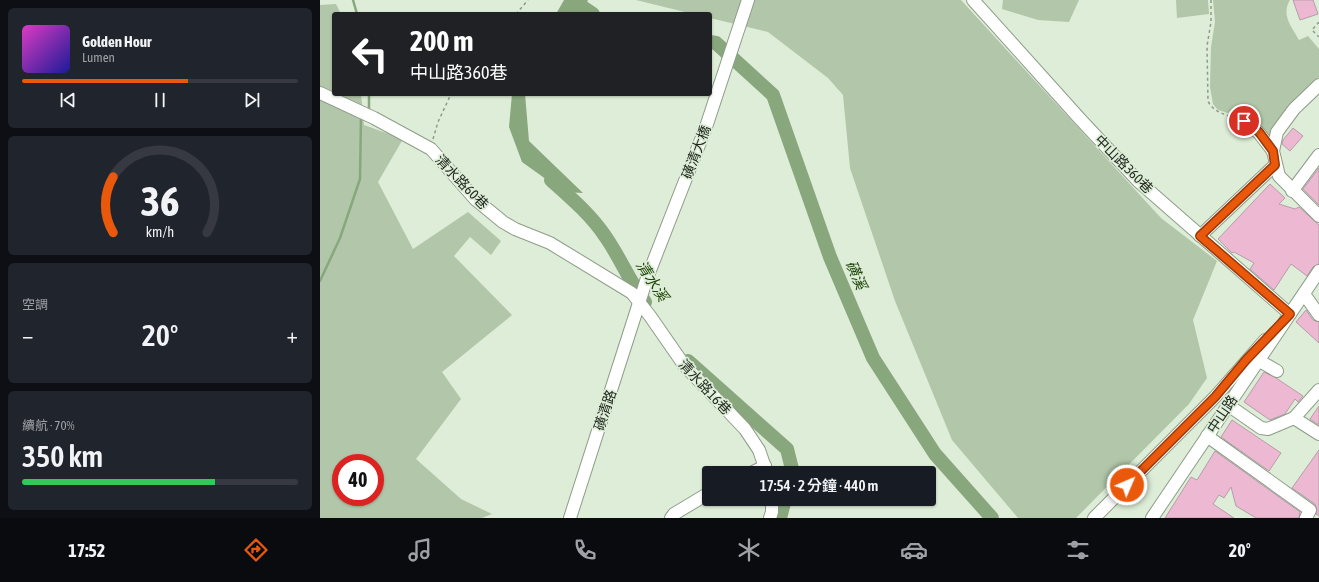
<!DOCTYPE html>
<html lang="zh-TW">
<meta charset="utf-8">
<style>
:root{--surface:#171b24;--page:#20242c;--text:#f1f3f6;--muted:#9ea1a6;--line:#363941;--accent:#ea580c}
body{margin:0;font-family:"Asap Condensed","Noto Sans TC",sans-serif;background:var(--page);color:var(--text);height:100vh;display:flex;flex-direction:column;font-size:15px;white-space:nowrap}
*{box-sizing:border-box;margin:0}
p{font-size:13px;color:var(--muted)}
.icon{flex:none;width:22px;height:22px;fill:none;stroke:currentColor;stroke-width:2;stroke-linecap:round;stroke-linejoin:round}
.map{position:relative;flex:1;overflow:hidden}
.details{display:flex;flex-direction:column;gap:8px;padding:8px;background:#0d0f14;width:320px}
.details>*{flex:none}
.guide{position:absolute;left:12px;top:12px;width:380px;height:84px;border-radius:4px;box-shadow:0 1px 3px #0004;background:#202124;color:#fff;overflow:hidden}
.speed{position:absolute;left:12px;top:454px;display:flex;gap:8px;font-size:20px;font-weight:700;text-align:center}
.speed>*{display:grid;place-content:center;width:52px;height:52px;border-radius:50%;background:var(--surface);box-shadow:0 1px 3px #0004;line-height:1}
.speed .limit{border:6px solid #d22;background:#fff;color:#111}
.pin{position:absolute;display:grid;place-items:center;width:34px;height:34px;color:#fff;margin:-17px;border:2px solid #fff;border-radius:50%;box-shadow:0 1px 4px #0007}
.me{position:absolute;width:44px;margin:-22px;rotate:45deg;stroke-linejoin:round;filter:drop-shadow(0 0 3px #0008)}
.turn{display:flex;align-items:center;gap:14px;height:84px;padding:0 12px;font-size:18px}
.turn .icon{width:52px;height:52px;stroke-width:2.5}
.turn b{display:block;font-size:28px;line-height:34px}
.big{font-size:30px;font-weight:600;line-height:1.1}
.details .card{flex:1;display:flex;flex-direction:column;justify-content:center;gap:6px;min-width:0;padding:0 14px;border-radius:6px;background:var(--page)}
.details .dial{align-items:center;gap:0}
.dial svg{height:104px;overflow:visible;fill:none;stroke:var(--line);stroke-width:7;stroke-linecap:round;text-anchor:middle}
.dial text{fill:var(--text);stroke:none}
.song{display:flex;align-items:center;gap:12px}
.cover{width:48px;height:48px;border-radius:6px;background:linear-gradient(135deg,hsl(310 70% 55%),hsl(240 70% 35%))}
.played{height:4px;border-radius:2px;background:linear-gradient(90deg,var(--accent) 60%,var(--line) 60%)}
.keys{display:flex;justify-content:space-around;direction:ltr}
.heat{display:flex;justify-content:space-between;align-items:center;font-size:22px;direction:ltr}
.charge{height:6px;border-radius:3px;background:linear-gradient(90deg,#34c759 70%,var(--line) 0)}
.trip{position:absolute;left:382px;top:466px;width:234px;height:40px;border-radius:4px;background:var(--surface);box-shadow:0 1px 3px #0004;font-weight:600;line-height:40px;text-align:center}
.menu{display:flex;height:64px;justify-content:space-around;align-items:center;background:#090b0e;color:var(--muted)}
.menu .icon{width:28px;height:28px}
.menu .selected{color:var(--accent)}
.menu b{font-size:18px;color:var(--text)}
main{display:flex;flex:1;min-height:0}
.map>svg:first-child{display:block}
.green{fill:#b2c7aa;fill-rule:evenodd}
.water{fill:#88a77d}
.lines{fill:none;stroke-linecap:round;stroke-linejoin:round}
.stream{stroke:#88a77d;stroke-width:2.5}
.river{stroke:#88a77d;stroke-width:14}
.building{fill:#ecb8d2;stroke:#b69da9}
.minor-casing{stroke:#8e9d88;stroke-width:14}
.path{stroke:#8e9a8a;stroke-width:1.5;stroke-dasharray:3 3;stroke-linecap:butt}
.minor{stroke:#fff;stroke-width:12}
.route-casing{stroke:#983908;stroke-width:10}
.route{stroke:#ea580c;stroke-width:7}
.labels{text-anchor:middle;stroke-width:3.5;stroke-linejoin:round;paint-order:stroke}
.street-label{font-size:14px;fill:#232921;stroke:#ddedd7}
.water-label{font-size:15px;font-style:italic;fill:#1f4609;stroke:#ddedd7}
</style>
<main>
<section class="details">
<div class="card">
<div class="song"><i class="cover"></i><div><b>Golden Hour</b><p>Lumen</p></div></div>
<div class="played"></div>
<div class="keys"><svg class="icon" aria-label="previous" viewBox="0 0 24 24"><path d="M18 5L8 12l10 7zM5 5v14"/></svg><svg class="icon" aria-label="pause" viewBox="0 0 24 24"><path d="M8 5v14M16 5v14"/></svg><svg class="icon" aria-label="next" viewBox="0 0 24 24"><path d="M6 5l10 7-10 7zM19 5v14"/></svg></div>
</div>
<div class="card dial"><svg viewBox="0 0 100 80">
<path d="M14 69A42 42 0 1 1 86 69"/>
<path d="M14 69A42 42 0 0 1 14 26" stroke="#ea580c"/>
<text x="50" y="56" font-size="32" font-weight="700">36</text>
<text x="50" y="72" font-size="11">km/h</text>
</svg></div>
<div class="card"><p>空調</p>
<div class="heat"><a>−</a><b class="big">20°</b><a>+</a></div>
</div>
<div class="card"><p>續航 · 70%</p><b class="big">350 km</b><div class="charge"></div></div>
</section>
<div class="map">
<svg width="999" height="518" viewBox="0 0 999 518">
<rect width="100%" height="100%" fill="#ddedd7"/>
<!-- green -->
<g class="green">
<path d="M316,0H641L841,218L897,261L873,320L887,378L869,404L756,518H698L632,440L575,301L530,168L523,95L508,78L448,32L390,18V14H373Z"/>
<path d="M683,0H759L749,22L718,20L682,9Z"/>
<path d="M856,0H888L889,14L857,18Z"/>
<path d="M893,0H970C961,15 971,26 979,40L988,36L999,49V77L964,113L949,141L924,118L898,110L893,104L890,87L891,47L895,22Z"/>
<path d="M16,4L21,14H14V94H41L44,125L83,139L58,182L93,249L148,212L181,241L171,255L150,237L134,256L192,315L122,372L141,399L96,459L141,499L172,514L162,518H0V5ZM21,463H55V497H21Z"/>
</g>
<!-- water -->
<g class="water">
<path d="M244,0H268L261,14H236Z"/>
<path d="M192,94H205L209,141L263,193L244,192L202,162L189,127Z"/>
</g>
<g class="lines">
<!-- stream -->
<g class="stream">
<path d="M33,0L37,14"/>
<path d="M49,94V109"/>
<path d="M0,281L20,238L40,179L41,115"/>
</g>
<!-- river -->
<g class="river">
<path d="M252,0L273,14"/>
<path d="M390,42L396,43L453,95L510,257L553,358L615,454L672,518"/>
<path d="M231,180C250,197 271,215 285,236C300,257 309,281 325,302"/>
<path d="M368,361L467,449L473,473"/>
<path d="M460,518L465,499"/>
</g>
</g>
<!-- building -->
<g class="building">
<path d="M973,0H993L998,14L980,20Z"/>
<path d="M973,128L983,136L970,151L962,144L963,140Z"/>
<path d="M999,168V205L983,189Z"/>
<path d="M950,184L965,198L959,204L975,209L979,207L999,225V264L993,267L987,276L971,264L954,290L930,269L934,263L914,252L912,253L898,239Z"/>
<path d="M986,310L993,320L999,322V343L976,322Z"/>
<path d="M944,372L956,378L983,396L978,402L975,399L965,414L950,420L924,402Z"/>
<path d="M999,406V425L990,419Z"/>
<path d="M912,420L961,453L949,471L901,437Z"/>
<path d="M999,450V516L996,514L997,510L995,504L972,488Z"/>
<path d="M895,451L980,512L979,518H936L916,506L911,487L904,498L899,495L893,504L914,518H845L871,477L877,480Z"/>
</g>
<g class="lines">
<defs>
<g id="minor">
<path d="M653,0L760,119L818,181L970,314"/>
<path d="M999,85L974,109L957,132L953,151L959,176L999,216"/>
<path d="M0,93L54,118L111,149L155,199L183,222L195,229L230,243L312,293L330,316L364,365L425,429L439,450L447,473"/>
<path d="M924,121L939,133L953,151"/>
<path d="M972,191L999,155"/>
<path d="M880,236L955,165"/>
<path d="M984,294L999,315"/>
<path d="M938,360L957,371"/>
<path d="M908,405L941,428L948,429L974,418L999,390"/>
<path d="M974,418L999,434"/>
<path d="M887,436L990,510L986,518"/>
<path d="M431,473L445,466"/>
<path d="M250,518L327,278L386,127L428,0"/>
<path d="M351,518L354,514L389,493"/>
<path d="M450,518L452,512V499"/>
<path d="M774,518L895,397L945,340"/>
<path d="M832,518L999,271"/>
</g>
</defs>
<!-- minor casing -->
<use href="#minor" class="minor-casing"/>
<!-- path -->
<g class="path">
<path d="M891,0V22L887,46L888,101C893,112 904,114 915,118"/>
<path d="M196,14L208,0"/>
<path d="M999,22L992,30L999,37"/>
<path d="M113,139L118,122L131,94"/>
</g>
<!-- minor -->
<use href="#minor" class="minor"/>
</g>
<g class="lines">
<defs>
<path id="route" d="M807,485L895,397L926,360L970,314L880,236L955,165L953,151L939,132L924,121"/>
</defs>
<!-- route casing -->
<use href="#route" class="route-casing"/>
<!-- route -->
<use href="#route" class="route"/>
</g>
<g class="labels">
<!-- street labels -->
<g class="street-label">
<text transform="translate(376 152) rotate(-69)" y="5">磺清大橋</text>
<text transform="translate(804 164) rotate(45)" y="5">中山路360巷</text>
<text transform="translate(142 182) rotate(46)" y="5">清水路60巷</text>
<text transform="translate(385 387) rotate(47)" y="5">清水路16巷</text>
<text transform="translate(285 410) rotate(-72)" y="5">磺清路</text>
<text transform="translate(902 414) rotate(-56)" y="5">中山路</text>
</g>
<!-- water labels -->
<g class="water-label">
<text transform="translate(536 275) rotate(67)" y="5">磺溪</text>
<text transform="translate(332 281) rotate(57)" y="5">清水溪</text>
</g>
</g>
</svg>
<div class="speed"><div class="limit">40</div></div>
<div class="pin" style="left:924px;top:121px;background:#d93025"><svg class="icon" aria-label="arrive" viewBox="0 0 24 24"><path d="M6 21V4h12l-3 4 3 4H6"/></svg></div>
<svg class="me" style="left:807px;top:485px" viewBox="-20 -20 40 40"><circle r="17" fill="#ea580c" stroke="#fff" stroke-width="3"/><path d="M0-11L8 9 0 5-8 9z" fill="#fff"/></svg>
<div class="trip">17:54 · 2 分鐘 · 440 m</div>
<div class="guide">
<div class="turn"><svg class="icon" aria-label="left" viewBox="0 0 24 24"><path d="M17 20v-9H6M10 6l-5 5 5 5"/></svg><div><b>200 m</b>中山路360巷</div></div>
</div>
</div>
</main>
<nav class="menu">
<b>17:52</b>
<svg class="icon selected" aria-label="directions" viewBox="0 0 24 24"><path d="M12 3l9 9-9 9-9-9zM9 14v-3h6M13 9l2 2-2 2"/></svg>
<svg class="icon" aria-label="music" viewBox="0 0 24 24"><path d="M9 18V5l10-2v13"/><circle cx="6" cy="18" r="3"/><circle cx="16" cy="16" r="3"/></svg>
<svg class="icon" aria-label="phone" viewBox="0 0 24 24"><path d="M5 4h4l2 5-3 2q2 4 5 5l2-3 5 2v4C11 20 4 13 5 4z"/></svg>
<svg class="icon" aria-label="climate" viewBox="0 0 24 24"><path d="M12 3v18M4 7l16 10M4 17L20 7"/></svg>
<svg class="icon" aria-label="car" viewBox="0 0 24 24"><path d="M5 17H2v-5l4-1 3-4h7l3 4 3 1v5h-3M9 17h6M6 11h13"/><circle cx="7" cy="17" r="2"/><circle cx="17" cy="17" r="2"/></svg>
<svg class="icon" aria-label="filters" viewBox="0 0 24 24"><path d="M4 7h16M4 17h16"/><circle cx="9" cy="7" r="2"/><circle cx="15" cy="17" r="2"/></svg>
<b>20°</b>
</nav>
